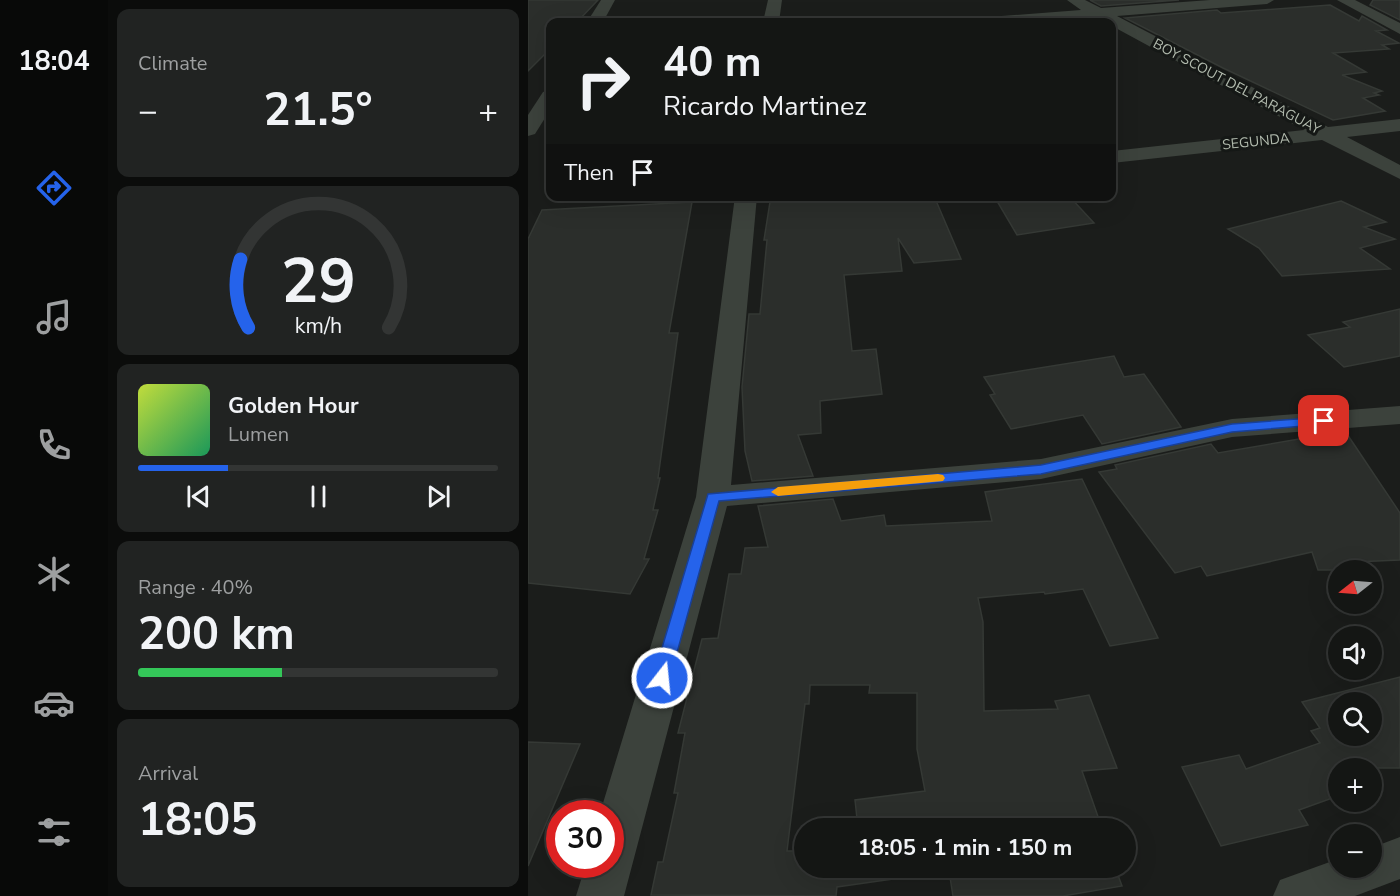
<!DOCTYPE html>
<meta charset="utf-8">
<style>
:root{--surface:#141614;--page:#212322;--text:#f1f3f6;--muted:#9d9fa0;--line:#333534;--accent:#2563eb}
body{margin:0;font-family:"Nunito Sans",sans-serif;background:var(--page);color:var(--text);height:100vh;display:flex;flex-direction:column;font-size:22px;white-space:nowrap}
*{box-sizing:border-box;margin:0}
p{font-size:20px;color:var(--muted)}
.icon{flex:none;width:33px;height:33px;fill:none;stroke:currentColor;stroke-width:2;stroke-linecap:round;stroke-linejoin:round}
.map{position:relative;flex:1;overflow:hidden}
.side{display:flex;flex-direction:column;gap:9px;padding:9px;background:#0b0c0b;width:420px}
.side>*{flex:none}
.top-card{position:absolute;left:18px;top:18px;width:570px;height:183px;border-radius:12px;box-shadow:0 6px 24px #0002,0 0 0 2px var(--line);background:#141614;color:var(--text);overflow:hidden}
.needle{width:39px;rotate:253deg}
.fabs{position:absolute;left:800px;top:560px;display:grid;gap:12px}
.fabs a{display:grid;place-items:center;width:54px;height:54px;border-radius:50%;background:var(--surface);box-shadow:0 6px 24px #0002,0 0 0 2px var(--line);font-size:30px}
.speed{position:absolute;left:18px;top:800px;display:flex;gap:12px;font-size:30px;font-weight:700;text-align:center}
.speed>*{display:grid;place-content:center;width:78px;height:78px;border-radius:50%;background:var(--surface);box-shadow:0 6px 24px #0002,0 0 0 2px var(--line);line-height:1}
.speed .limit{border:9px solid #d22;background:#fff;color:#111}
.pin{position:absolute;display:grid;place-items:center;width:51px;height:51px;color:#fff;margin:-26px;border-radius:12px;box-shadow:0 3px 9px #0006}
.me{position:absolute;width:66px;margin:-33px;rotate:16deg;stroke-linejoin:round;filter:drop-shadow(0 0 4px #0008)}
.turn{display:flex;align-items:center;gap:21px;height:126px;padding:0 18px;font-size:27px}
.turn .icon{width:78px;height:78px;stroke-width:2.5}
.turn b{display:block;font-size:42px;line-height:51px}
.then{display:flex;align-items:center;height:57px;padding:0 18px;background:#0003;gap:12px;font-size:22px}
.big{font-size:45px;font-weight:700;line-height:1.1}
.side .widget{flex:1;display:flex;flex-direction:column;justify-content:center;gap:9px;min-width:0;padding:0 21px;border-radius:12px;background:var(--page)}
.side .dial{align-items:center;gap:0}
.dial svg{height:156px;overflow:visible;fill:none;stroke:var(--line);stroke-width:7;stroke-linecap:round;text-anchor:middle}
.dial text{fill:var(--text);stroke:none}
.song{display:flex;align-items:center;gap:18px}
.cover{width:72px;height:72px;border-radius:9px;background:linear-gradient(135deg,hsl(70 70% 55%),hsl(150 70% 35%))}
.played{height:6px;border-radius:3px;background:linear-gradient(90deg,var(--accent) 25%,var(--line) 25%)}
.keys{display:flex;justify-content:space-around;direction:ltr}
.heat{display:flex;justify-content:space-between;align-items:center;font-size:33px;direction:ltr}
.charge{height:9px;border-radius:4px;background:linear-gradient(90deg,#34c759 40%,var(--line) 0)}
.trip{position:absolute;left:266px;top:818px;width:342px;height:60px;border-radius:30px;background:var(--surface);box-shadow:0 6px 24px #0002,0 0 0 2px var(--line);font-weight:700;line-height:60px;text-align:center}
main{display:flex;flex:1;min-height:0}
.dock{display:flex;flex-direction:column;width:108px;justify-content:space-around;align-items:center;background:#080908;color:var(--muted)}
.dock .icon{width:42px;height:42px}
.dock .selected{color:var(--accent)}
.dock b{font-size:27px;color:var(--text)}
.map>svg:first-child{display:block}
.building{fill:#2b2e2b;stroke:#353935;stroke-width:1.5;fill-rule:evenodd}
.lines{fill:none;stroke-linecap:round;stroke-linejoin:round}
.minor{fill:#3c423c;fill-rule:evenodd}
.route{fill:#2563eb;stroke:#184099;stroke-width:1.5}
.slow{fill:#f59e0b}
.labels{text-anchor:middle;stroke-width:6;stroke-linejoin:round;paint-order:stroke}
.far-street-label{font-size:14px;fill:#b2bbae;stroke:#151816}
</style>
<main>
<nav class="dock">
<b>18:04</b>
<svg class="icon selected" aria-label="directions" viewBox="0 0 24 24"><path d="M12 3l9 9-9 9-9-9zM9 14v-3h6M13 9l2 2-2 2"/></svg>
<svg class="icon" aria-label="music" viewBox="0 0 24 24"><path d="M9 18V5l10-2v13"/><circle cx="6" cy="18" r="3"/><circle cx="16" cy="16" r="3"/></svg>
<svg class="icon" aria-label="phone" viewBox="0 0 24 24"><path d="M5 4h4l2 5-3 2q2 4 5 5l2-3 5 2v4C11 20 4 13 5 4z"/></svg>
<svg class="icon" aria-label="climate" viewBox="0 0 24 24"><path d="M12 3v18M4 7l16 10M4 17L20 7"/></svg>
<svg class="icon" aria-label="car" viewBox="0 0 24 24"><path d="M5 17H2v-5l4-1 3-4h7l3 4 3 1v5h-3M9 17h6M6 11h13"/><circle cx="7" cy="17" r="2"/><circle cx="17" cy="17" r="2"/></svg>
<svg class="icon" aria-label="filters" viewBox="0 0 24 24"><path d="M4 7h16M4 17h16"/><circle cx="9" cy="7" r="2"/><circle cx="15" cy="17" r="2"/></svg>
</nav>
<section class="side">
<div class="widget"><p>Climate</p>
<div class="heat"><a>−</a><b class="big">21.5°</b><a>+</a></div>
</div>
<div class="widget dial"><svg viewBox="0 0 100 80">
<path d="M14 69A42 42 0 1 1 86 69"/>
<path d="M14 69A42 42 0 0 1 10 34" stroke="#2563eb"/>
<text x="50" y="56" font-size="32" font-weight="700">29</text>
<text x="50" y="72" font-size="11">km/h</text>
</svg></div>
<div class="widget">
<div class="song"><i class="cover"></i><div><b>Golden Hour</b><p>Lumen</p></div></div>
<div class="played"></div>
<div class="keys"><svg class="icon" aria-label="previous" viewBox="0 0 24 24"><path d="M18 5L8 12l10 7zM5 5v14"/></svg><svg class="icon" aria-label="pause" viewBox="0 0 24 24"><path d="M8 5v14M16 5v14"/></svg><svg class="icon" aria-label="next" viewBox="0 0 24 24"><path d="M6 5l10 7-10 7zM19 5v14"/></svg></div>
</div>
<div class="widget"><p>Range · 40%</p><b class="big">200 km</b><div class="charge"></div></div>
<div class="widget"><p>Arrival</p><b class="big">18:05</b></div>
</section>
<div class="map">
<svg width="872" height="896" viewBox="0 0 872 896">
<rect width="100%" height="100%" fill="#1b1d1b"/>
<!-- building -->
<g class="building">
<path d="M0,0H70L49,22H22V49L0,71Z"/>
<path d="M562,0H651L573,6Z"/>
<path d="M845,0H872V20L842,5Z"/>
<path d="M802,5L831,21L834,16L859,30L848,31L871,43L854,45L861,49L805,53L838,72L814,75L854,91L846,93L851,95L835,98L857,111L805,120L695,68L597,18L689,10L693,13Z"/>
<path d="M310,196H406L433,259L386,263L370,238L374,271L316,275L324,351L348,349L354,394L292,401L293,433L270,435L285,476L224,481L217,451L214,387L221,314H232L239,240H236L242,202Z"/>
<path d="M466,196H541L566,223L489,235Z"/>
<path d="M813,201L858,222L836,227L867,239L832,248L862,269L754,276L731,248L700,229Z"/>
<path d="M164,202L141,333H150L130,478H132L125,510H130L116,559H121L102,594L0,583V239L14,210Z"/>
<path d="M872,309V356L816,367L780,335L822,327L815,322Z"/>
<path d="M586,356L596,377L616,374L653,427L574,444L555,415L483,429L462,395L467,394L456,377Z"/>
<path d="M817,431L872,513V560L826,562L829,570H790L784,552L679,576L673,566L647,573L571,472L589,469L587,465L683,444L690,453Z"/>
<path d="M554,479L630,638L582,646L555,589L517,594L516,592L450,598L455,622L456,711L530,709L527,701L561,695L589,768L554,771L574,828H330L327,800L397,791L389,749V693H341L342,685H282L281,704H277L259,851H276V867H587L594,886L535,896H425L421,871L309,887L308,896L123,895L130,862H135L150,793H146L157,733H150L174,639L190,638L201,574H213L217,548L240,547L230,506L305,499L313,521L356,515L358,526L464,521L457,492Z"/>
<path d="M872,677V768H810V796L771,810L780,825L693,846L654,767L711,755L718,769L792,743L783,731L792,728L774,702ZM810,702H843V735H810Z"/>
<path d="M0,742L52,744L0,866Z"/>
</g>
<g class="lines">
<!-- minor -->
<g class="minor">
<path d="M73,0H87L75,22H59Z"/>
<path d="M240,0H254L251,22H235Z"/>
<path d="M539,0H557L573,8L682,0H746L739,4L589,16L800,127L872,119V131L819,137L872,165V179L794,140L584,163V151L776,130L584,26V22C577,22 572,19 566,18C528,17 490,26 452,22L460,17L553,10Z"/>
<path d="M809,0H827L872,23V34Z"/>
<path d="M22,90V110L7,134L0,136V115L15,92Z"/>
<path d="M207,196H229L203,485L513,459L704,419L872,406V424L704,437L513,479L199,506L96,896H48L58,864H82V813H72L168,497Z"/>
<path d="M872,837V879L827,896H745L752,880L810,859V867H843V848Z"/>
</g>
</g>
<!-- route -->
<path class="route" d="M796,417L803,421L801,424L704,432L513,474L191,501L142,678L140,683L134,684L128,683L125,678L180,494L513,465L704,424Z"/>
<!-- slow -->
<path class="slow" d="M410,474L415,475L417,478L415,481L250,496L243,492L250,487Z"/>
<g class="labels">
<!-- far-street labels -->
<g class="far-street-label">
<text transform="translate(709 86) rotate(28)" y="5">BOY SCOUT DEL PARAGUAY</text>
<text transform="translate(728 141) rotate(-6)" y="5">SEGUNDA</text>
</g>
</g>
</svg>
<div class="fabs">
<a><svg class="needle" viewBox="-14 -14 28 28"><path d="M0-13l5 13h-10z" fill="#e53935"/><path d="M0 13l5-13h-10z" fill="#9d9fa0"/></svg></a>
<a><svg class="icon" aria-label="sound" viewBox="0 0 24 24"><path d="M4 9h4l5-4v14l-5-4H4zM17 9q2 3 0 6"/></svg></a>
<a><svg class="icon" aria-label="search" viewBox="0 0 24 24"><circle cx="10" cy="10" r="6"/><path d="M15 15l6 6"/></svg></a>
<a>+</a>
<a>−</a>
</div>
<div class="speed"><div class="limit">30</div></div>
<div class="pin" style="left:796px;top:421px;background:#d93025"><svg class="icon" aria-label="arrive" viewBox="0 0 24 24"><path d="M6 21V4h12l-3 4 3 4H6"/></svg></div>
<svg class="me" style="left:134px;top:678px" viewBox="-20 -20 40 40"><circle r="17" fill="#2563eb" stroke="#fff" stroke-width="3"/><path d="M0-11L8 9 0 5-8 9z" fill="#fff"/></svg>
<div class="trip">18:05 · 1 min · 150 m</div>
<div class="top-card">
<div class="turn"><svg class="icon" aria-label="right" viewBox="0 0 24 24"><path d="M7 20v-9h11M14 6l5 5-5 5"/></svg><div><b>40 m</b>Ricardo Martinez</div></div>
<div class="then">Then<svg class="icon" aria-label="arrive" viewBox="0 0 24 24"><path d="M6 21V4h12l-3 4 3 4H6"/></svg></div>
</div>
</div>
</main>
